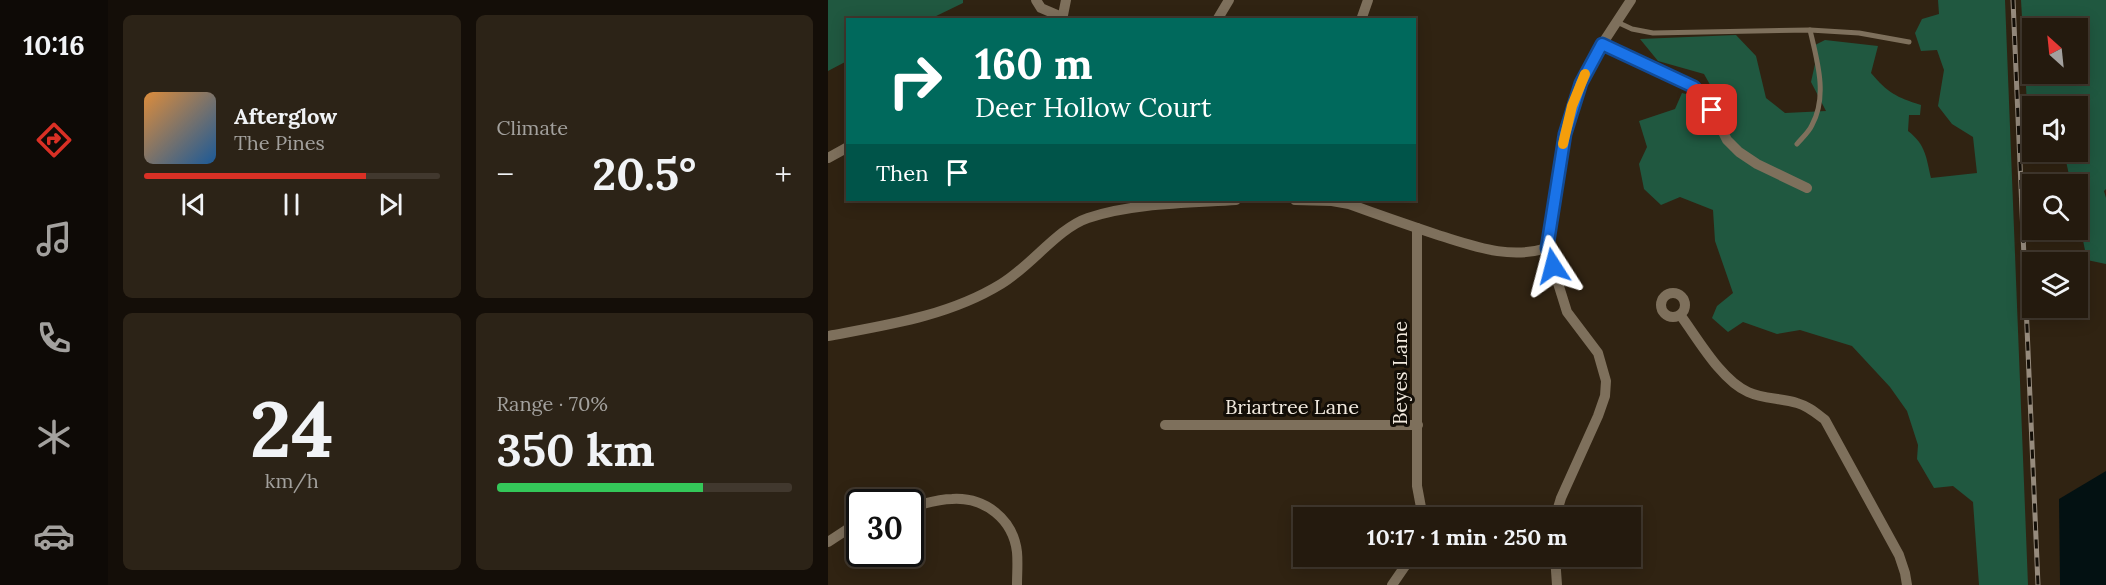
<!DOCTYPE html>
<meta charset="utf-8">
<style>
:root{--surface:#241a0e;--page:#2c2317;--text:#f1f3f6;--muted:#a3a19e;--line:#41382e;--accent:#d93025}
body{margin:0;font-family:Lora,serif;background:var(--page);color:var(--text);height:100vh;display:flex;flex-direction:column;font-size:22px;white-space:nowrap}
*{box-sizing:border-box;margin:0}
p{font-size:20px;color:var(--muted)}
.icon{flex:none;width:33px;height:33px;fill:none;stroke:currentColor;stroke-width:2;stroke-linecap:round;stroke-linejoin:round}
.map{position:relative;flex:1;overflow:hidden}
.details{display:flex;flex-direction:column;gap:15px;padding:15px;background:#140e08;width:720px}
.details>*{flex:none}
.top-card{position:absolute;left:18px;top:18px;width:570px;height:183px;border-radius:0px;box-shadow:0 3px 15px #0003,0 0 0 2px var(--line);background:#00695c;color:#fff;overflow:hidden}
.needle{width:39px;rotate:333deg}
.tools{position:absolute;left:1194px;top:18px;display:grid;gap:12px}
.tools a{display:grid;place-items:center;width:66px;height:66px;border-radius:0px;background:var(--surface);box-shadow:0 3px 15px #0003,0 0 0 2px var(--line);font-size:30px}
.speed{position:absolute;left:18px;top:489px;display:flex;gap:12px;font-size:30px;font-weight:700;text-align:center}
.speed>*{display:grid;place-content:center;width:78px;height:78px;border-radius:50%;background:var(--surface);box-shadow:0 3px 15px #0003,0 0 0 2px var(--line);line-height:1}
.speed .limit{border:3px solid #111;border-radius:9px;background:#fff;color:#111}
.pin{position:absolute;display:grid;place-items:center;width:51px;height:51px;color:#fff;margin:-26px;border-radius:12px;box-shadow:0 3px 9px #0006}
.me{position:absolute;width:66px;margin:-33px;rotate:351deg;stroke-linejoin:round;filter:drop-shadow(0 0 4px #0008)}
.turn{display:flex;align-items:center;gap:21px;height:126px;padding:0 30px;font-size:27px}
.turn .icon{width:78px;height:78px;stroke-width:2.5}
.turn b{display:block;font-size:42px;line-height:51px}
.then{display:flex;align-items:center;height:57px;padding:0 30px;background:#0003;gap:12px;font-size:22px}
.big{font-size:45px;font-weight:700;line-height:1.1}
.details .tile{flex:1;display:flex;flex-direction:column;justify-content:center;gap:9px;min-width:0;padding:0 21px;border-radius:9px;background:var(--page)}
.details .dial{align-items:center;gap:0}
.dial b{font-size:78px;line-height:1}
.song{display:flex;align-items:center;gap:18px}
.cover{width:72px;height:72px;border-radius:9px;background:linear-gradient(135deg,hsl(30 70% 55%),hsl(210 70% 35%))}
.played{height:6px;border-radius:3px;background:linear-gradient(90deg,var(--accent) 75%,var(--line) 75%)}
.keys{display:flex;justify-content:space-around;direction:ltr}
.heat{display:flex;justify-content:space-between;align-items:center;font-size:33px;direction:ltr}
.charge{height:9px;border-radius:4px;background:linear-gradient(90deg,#34c759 70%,var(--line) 0)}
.details .tiles{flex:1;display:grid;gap:15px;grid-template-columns:repeat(2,1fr)}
.trip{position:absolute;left:465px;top:507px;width:348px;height:60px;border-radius:0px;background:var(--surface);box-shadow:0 3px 15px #0003,0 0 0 2px var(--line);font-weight:700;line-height:60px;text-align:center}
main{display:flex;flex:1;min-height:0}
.menu{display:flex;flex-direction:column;width:108px;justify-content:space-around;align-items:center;background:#0e0a06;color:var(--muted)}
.menu .icon{width:42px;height:42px}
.menu .selected{color:var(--accent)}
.menu b{font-size:27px;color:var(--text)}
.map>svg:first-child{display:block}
.green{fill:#205840;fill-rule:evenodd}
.water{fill:#031112}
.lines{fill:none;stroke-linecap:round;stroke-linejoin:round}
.service{stroke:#7e705c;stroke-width:5}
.minor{stroke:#7e705c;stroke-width:10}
.rail-casing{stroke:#968b7d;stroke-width:5}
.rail{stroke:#130e07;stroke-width:3;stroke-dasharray:9;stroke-linecap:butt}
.route-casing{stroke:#114b97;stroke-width:15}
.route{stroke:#1a73e8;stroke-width:10}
.slow{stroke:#f59e0b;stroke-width:10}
.labels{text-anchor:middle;stroke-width:6;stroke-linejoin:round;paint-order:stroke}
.street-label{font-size:20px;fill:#f3ebe0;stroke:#130e07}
</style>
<main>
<nav class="menu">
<b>10:16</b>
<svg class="icon selected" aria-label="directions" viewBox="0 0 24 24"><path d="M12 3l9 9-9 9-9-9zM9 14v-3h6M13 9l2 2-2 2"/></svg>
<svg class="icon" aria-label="music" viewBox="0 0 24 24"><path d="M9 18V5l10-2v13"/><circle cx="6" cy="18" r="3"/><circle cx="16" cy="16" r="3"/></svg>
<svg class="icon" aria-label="phone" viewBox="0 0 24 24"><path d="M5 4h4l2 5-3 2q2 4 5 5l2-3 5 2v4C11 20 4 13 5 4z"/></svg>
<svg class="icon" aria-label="climate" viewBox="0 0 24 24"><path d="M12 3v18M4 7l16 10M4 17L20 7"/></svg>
<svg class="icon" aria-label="car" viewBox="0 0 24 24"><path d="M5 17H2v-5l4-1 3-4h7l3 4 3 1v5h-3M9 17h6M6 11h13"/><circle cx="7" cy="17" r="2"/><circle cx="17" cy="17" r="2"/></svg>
</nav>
<section class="details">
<div class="tiles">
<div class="tile">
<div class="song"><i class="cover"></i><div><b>Afterglow</b><p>The Pines</p></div></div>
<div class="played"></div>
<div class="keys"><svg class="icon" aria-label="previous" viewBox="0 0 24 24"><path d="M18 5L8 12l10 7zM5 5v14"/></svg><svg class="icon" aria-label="pause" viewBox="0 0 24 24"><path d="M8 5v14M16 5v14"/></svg><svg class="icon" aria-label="next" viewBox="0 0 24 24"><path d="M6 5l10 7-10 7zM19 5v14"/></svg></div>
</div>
<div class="tile"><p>Climate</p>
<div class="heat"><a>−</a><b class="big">20.5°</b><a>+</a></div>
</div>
<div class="tile dial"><b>24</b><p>km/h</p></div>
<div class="tile"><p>Range · 70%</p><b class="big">350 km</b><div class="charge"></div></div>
</div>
</section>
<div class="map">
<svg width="1278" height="585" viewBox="0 0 1278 585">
<rect width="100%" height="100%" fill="#302312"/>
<!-- green -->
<g class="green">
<path d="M0,0H135V3L102,19L20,20L19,61L0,71Z"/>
<path d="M1110,0H1177L1200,585H1151L1145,502L1125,486L1106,488L1089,459L1090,445L1079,411L1062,387L1024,346L972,330L949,334L915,322L900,332L884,318L889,306L905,293L887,241L885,210L852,197L833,205L816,189L811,164L819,147L811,121L847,109L854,93L866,96L881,117L885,90L876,74L830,61L812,39L908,35L928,56L938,98L957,113L998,111L983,82L987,64L985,46L997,40L1050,46L1043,73C1060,93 1068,97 1093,105L1092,115H1081L1080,131C1098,145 1098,157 1103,178L1149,173L1145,137L1124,124L1110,106L1116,70L1109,50L1093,51L1087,33L1094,19L1111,14Z"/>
<path d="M1193,0H1278V189L1276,191L1278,198V264L1259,260L1250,216V184H1243L1236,152H1250V106H1229L1227,101L1199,104ZM1204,28H1250V74H1204Z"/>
</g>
<!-- water -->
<path class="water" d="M1278,471V585H1232L1231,499Z"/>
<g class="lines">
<!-- service -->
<g class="service">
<path d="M789,22L804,29L825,33L982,30C989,60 1000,96 984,125C981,132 974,138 969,144"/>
<path d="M982,30L1031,33L1081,42"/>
</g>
<!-- minor -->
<g class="minor">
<path d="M208,0L213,8L234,17"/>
<path d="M234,20L238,0"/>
<path d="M389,20L401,0"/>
<path d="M533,20L540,0"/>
<path d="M774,44L866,87L884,110L899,140L911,152L929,164L979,188"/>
<path d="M0,158L20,147"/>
<path d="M467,200L504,201L521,204C551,215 580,225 610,235C646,246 681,260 719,248"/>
<path d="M589,228V486L595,518"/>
<circle cx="845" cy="305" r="12"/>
<path d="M853,316C870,339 893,380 920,392C935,399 953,398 969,403C980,406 988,413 997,420L1071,555L1077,573L1079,585"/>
<path d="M0,336C59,325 121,316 173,284C202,267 230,228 260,218C303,203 362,203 408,200"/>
<path d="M337,425H590"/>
<path d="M82,507C96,504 110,499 124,499C157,497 185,519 189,552C190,563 189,574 189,585"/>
<path d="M505,518H512"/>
<path d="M727,518L733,498L770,416L777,396L778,381L770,353L739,312L719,248L737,134L744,106L763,61L803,0"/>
<path d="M0,542L32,521"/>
<path d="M727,556L729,585"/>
<path d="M564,585L584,556"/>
</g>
<defs>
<path id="rail" d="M1185,0L1210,585"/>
</defs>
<!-- rail casing -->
<use href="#rail" class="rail-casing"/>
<!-- rail -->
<use href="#rail" class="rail"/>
</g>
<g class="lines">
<defs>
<path id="route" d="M725,266L719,248L737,134L753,83L774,44L866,87L884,110"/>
</defs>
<!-- route casing -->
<use href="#route" class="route-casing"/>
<!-- route -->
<use href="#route" class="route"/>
<!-- slow -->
<path class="slow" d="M735,144L744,106L757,74"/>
</g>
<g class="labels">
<!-- street labels -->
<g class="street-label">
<text transform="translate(572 373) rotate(-90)" y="7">Beyes Lane</text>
<text x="464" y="414">Briartree Lane</text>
</g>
</g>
</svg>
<div class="tools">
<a><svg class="needle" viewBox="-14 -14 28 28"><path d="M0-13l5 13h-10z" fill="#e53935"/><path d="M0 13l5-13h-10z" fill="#a3a19e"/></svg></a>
<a><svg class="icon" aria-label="sound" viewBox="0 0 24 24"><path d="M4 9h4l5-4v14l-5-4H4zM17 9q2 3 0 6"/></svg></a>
<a><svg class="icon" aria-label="search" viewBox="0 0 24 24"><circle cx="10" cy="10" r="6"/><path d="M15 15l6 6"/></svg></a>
<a><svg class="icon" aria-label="layers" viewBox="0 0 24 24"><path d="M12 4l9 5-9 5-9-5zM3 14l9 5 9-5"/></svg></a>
</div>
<div class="speed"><div class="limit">30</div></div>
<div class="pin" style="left:884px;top:110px;background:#d93025"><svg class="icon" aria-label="arrive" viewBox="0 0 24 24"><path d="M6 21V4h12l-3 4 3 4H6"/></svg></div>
<svg class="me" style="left:725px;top:266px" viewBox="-20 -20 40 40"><path d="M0-17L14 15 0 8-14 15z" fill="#1a73e8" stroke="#fff" stroke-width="4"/></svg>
<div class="trip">10:17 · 1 min · 250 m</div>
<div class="top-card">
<div class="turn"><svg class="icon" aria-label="right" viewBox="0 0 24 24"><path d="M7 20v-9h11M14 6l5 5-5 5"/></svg><div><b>160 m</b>Deer Hollow Court</div></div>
<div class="then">Then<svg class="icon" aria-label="arrive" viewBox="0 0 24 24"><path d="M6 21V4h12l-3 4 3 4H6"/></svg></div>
</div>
</div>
</main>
